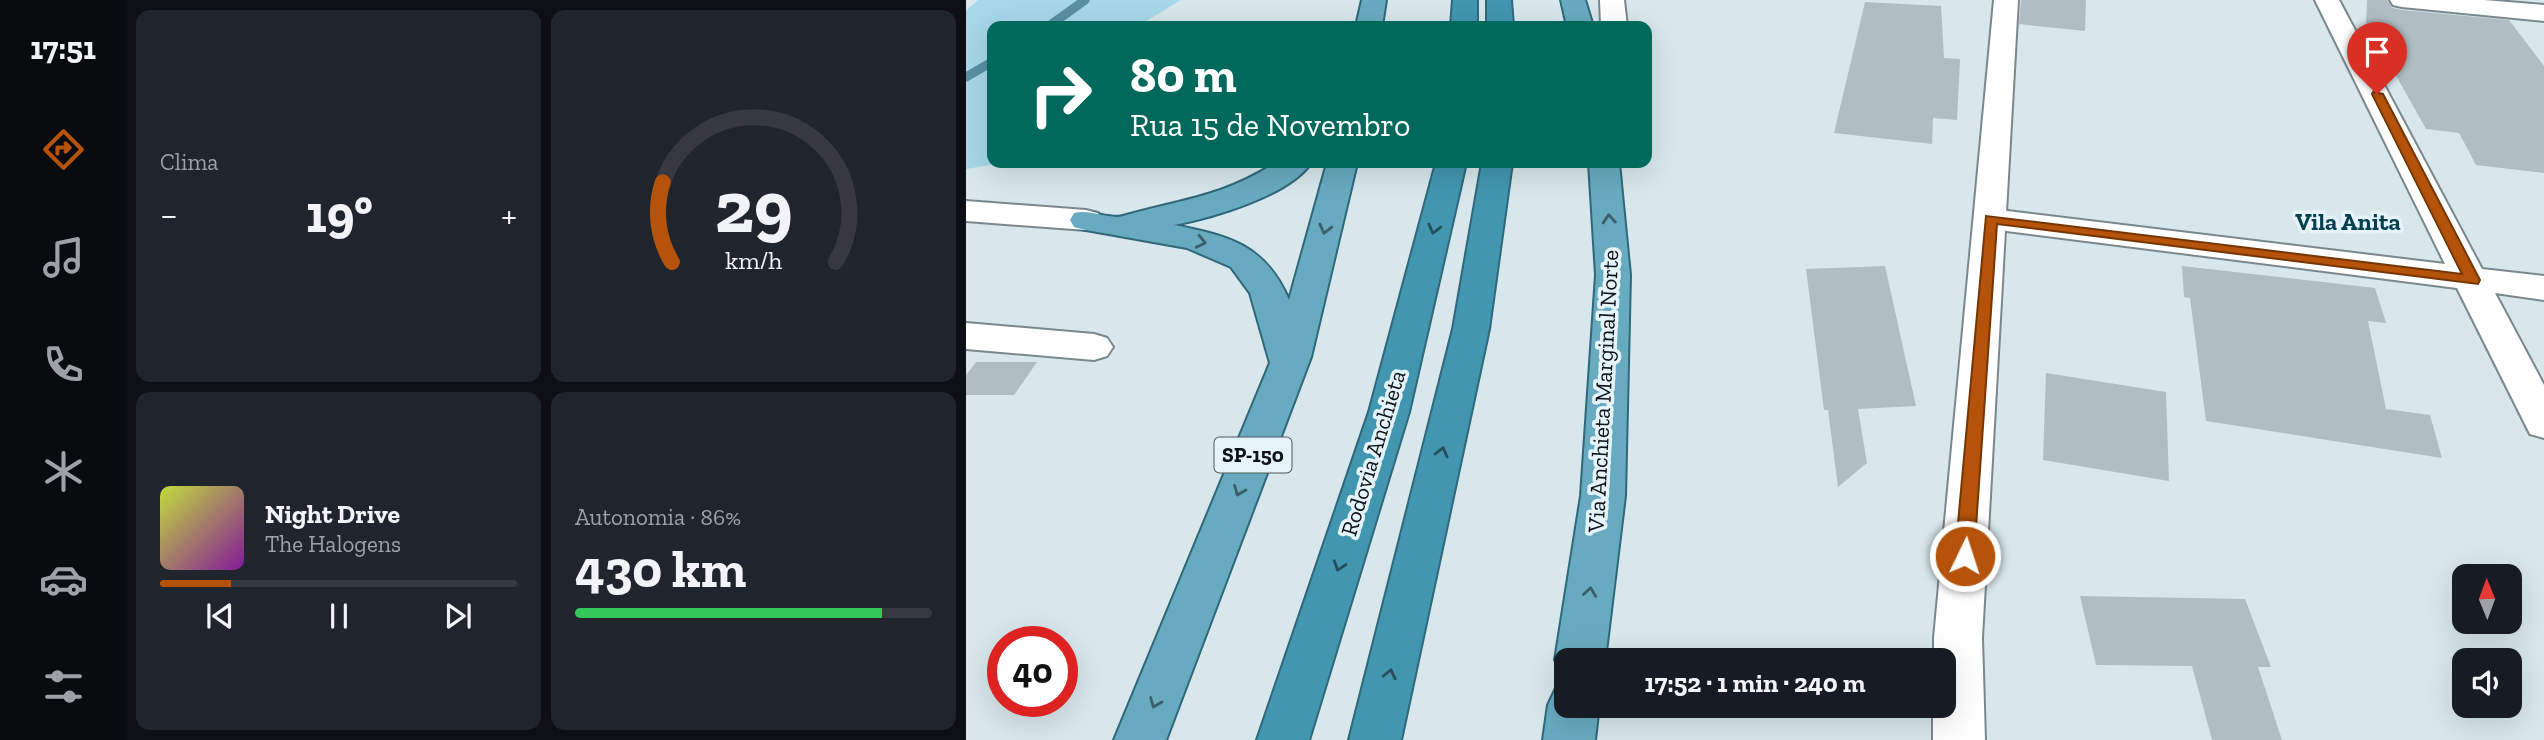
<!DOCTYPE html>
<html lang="pt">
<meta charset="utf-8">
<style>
:root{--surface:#171b24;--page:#20242c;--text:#f1f3f6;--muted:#9ea1a6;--line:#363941;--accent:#b45309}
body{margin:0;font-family:"Zilla Slab",serif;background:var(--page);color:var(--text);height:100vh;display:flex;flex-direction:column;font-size:26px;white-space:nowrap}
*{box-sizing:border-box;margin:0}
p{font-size:23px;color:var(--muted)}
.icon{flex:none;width:38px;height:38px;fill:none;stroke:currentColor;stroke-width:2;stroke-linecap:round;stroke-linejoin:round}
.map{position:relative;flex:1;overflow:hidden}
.sheet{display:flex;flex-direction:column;gap:10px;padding:10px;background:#0d0f14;width:840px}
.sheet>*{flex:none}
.guide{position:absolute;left:21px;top:21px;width:665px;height:147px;border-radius:14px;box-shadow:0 7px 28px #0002;background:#00695c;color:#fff;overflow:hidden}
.needle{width:46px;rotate:359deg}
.controls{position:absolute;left:1486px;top:564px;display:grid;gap:14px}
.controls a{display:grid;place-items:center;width:70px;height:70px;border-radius:14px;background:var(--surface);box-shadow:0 7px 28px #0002;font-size:35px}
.speed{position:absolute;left:21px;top:626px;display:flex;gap:14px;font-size:35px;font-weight:700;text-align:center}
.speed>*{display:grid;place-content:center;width:91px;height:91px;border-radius:50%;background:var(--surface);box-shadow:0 7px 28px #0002;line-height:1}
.speed .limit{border:10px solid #d22;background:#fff;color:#111}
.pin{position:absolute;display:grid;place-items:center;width:60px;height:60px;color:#fff;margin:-72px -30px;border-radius:50% 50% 50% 0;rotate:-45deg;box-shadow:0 0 7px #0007}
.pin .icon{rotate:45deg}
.me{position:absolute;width:77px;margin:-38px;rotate:4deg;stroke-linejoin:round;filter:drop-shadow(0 0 5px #0008)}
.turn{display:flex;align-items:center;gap:24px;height:147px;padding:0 28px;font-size:32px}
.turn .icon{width:91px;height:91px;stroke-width:2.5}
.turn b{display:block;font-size:49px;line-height:60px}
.big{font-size:52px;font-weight:700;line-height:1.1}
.sheet .tile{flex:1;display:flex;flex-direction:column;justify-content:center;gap:10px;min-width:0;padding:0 24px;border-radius:14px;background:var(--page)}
.sheet .dial{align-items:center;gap:0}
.dial svg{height:182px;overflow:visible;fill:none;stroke:var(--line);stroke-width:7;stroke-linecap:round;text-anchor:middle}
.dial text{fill:var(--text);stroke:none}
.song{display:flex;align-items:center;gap:21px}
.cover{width:84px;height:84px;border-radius:10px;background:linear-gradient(135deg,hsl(70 70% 55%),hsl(290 70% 35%))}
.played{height:7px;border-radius:4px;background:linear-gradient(90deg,var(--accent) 20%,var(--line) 20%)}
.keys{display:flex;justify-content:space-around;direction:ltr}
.heat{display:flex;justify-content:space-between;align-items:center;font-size:38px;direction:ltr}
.charge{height:10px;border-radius:5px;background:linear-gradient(90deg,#34c759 86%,var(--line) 0)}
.sheet .tiles{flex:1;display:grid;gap:10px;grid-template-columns:repeat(2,1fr)}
.trip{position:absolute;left:588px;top:648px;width:402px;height:70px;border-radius:14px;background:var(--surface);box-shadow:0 7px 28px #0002;font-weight:700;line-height:70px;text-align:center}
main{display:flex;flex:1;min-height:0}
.tab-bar{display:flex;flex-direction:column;width:126px;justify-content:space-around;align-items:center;background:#090b0e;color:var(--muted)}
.tab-bar .icon{width:49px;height:49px}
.tab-bar .selected{color:var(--accent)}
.tab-bar b{font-size:32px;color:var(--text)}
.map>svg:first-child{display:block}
.green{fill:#a6d8e9}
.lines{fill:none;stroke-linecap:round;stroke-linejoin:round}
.stream{stroke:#5890a2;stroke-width:9}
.building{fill:#b0bec4}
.minor-casing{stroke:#7a888d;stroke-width:4}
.tertiary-casing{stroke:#7a888d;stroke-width:4}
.trunk-casing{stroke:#30687a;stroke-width:4}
.motorway-casing{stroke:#30687a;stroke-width:4}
.minor{fill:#fff;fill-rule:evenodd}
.tertiary{fill:#fff;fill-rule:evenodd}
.trunk{fill:#68abc0;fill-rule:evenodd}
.motorway{fill:#4296b0;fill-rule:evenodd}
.oneway{stroke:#3b5f6a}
.oneway2{stroke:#254e5b}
.route{fill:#b45309;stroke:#753606;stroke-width:2}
.labels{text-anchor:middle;stroke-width:7;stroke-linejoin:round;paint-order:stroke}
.shield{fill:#e4f4fa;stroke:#4e565a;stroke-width:2}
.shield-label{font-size:21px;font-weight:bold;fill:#0e1315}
.street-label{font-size:23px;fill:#0e1315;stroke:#e4f4fa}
.neighbourhood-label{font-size:24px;font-weight:bold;fill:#084050;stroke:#e4f4fa}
</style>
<main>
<nav class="tab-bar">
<b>17:51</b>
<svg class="icon selected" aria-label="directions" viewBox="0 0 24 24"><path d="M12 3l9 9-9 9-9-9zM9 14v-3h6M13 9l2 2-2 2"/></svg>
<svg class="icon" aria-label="music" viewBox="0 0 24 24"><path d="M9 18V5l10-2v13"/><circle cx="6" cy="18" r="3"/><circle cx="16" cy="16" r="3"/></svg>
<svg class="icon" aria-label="phone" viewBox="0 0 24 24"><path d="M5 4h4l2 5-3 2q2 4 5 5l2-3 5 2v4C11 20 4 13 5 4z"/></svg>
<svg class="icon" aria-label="climate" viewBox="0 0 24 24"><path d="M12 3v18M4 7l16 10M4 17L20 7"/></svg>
<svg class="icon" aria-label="car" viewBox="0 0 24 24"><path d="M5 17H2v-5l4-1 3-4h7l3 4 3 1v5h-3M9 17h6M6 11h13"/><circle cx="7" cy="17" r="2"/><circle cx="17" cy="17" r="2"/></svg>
<svg class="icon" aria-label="filters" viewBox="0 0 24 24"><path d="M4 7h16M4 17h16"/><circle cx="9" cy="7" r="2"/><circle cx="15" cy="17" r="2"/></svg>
</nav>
<section class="sheet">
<div class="tiles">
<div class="tile"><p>Clima</p>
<div class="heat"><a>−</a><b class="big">19°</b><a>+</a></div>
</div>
<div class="tile dial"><svg viewBox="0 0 100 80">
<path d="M14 69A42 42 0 1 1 86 69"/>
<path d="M14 69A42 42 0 0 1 10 34" stroke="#b45309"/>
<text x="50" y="56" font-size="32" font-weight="700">29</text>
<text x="50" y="72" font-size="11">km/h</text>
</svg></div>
<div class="tile">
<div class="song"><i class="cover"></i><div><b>Night Drive</b><p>The Halogens</p></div></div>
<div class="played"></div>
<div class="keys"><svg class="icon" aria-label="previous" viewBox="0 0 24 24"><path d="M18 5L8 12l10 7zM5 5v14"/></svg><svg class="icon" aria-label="pause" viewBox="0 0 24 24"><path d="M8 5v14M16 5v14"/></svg><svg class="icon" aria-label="next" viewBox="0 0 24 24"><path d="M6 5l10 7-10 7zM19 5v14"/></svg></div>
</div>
<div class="tile"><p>Autonomia · 86%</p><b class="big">430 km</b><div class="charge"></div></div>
</div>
</section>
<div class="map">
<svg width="1578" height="740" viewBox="0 0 1578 740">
<rect width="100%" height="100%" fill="#d7e7ec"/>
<!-- green -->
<path class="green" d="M12,0H215L172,26H26V163H37L0,169V11Z"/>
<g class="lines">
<!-- stream -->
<g class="stream">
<path d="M83,26L119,0"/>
<path d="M0,77L26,62"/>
</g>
</g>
<!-- building -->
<g class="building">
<path d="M1055,0H1120L1119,31L1053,24Z"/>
<path d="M1401,0H1421L1426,8L1436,10L1543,20L1578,66V173L1510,165L1493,133L1460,129L1400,22Z"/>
<path d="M899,2L975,6L978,58L994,59L991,120L967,118L966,144L868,133Z"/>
<path d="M919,266L950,406L892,409L901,463L872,487L862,410H858L840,269Z"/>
<path d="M1216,266L1409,288L1420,323L1402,321L1420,409L1464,415L1476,458L1240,421L1224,298L1218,297Z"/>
<path d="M10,362H71L48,395H0V375Z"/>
<path d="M1080,373L1200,392L1203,481L1077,460Z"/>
<path d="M1114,596L1279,599L1305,667H1292L1316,740H1246L1226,666L1130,665Z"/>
</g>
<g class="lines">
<defs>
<g id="minor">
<path d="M1349,0H1373L1516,269L1578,276V300L1529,293L1578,385V438L1564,434L1491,288L1025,229L1013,226L1009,219L1013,212L1025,209L1479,264Z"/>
<path d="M1424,0H1518L1578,5V21L1436,7L1427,5Z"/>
<path d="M0,323L128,334L141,338L147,347L141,356L128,360L0,349Z"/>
</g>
<g id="tertiary">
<path d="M634,0H658L661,26H635Z"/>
<path d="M1028,0H1052L1016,638L1019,740H967V705H978V660H968V638Z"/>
<path d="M0,201L120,210L132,213L136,220L132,227L120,230L0,221Z"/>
</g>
<g id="trunk">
<path d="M396,0H420L416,26H390Z"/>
<path d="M595,0H619L627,26H601Z"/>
<path d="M309,163H345C322,196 246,218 208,225C262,236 299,244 323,300L361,163H391L345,357L200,740H148L304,363L284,293L265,267L221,248L120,230L108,227L104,220L108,213C125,209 144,220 157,216C212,200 257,197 309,163Z"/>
<path d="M623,163H653L664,275L659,496L639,660H600V677L589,660L615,496L630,275Z"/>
<path d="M600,684V705H633L629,740H577L582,705L590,688Z"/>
</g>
<g id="motorway">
<path d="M487,0H511V26H485Z"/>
<path d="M521,0H545L547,26H521Z"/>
<path d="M470,163H500L443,412L343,740H291L403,412Z"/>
<path d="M516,163H546L523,329L435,740H383L487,329Z"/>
</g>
</defs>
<!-- minor casing -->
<use href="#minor" class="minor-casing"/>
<!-- tertiary casing -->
<use href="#tertiary" class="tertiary-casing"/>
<!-- trunk casing -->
<use href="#trunk" class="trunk-casing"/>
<!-- motorway casing -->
<use href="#motorway" class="motorway-casing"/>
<!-- minor -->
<use href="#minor" class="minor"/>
<!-- tertiary -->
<use href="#tertiary" class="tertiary"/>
<!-- trunk -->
<use href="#trunk" class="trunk"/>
<!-- motorway -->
<use href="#motorway" class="motorway"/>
</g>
<!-- one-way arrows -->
<defs><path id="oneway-chevron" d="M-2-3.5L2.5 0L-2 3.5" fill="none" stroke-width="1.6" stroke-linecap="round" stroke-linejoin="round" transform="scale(1.75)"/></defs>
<g class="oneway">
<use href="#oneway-chevron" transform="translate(643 219) rotate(-94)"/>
<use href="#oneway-chevron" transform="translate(359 229) rotate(104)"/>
<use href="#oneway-chevron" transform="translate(235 242) rotate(13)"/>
<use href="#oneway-chevron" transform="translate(273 491) rotate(112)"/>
<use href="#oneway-chevron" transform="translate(624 592) rotate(-82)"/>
<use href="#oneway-chevron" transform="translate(189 703) rotate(112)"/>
</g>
<g class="oneway2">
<use href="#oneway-chevron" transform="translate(468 229) rotate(104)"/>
<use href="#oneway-chevron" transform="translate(476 452) rotate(-77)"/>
<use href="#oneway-chevron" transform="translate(373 566) rotate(108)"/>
<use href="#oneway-chevron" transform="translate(424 674) rotate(-77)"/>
</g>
<!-- route -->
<path class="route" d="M1407,92L1417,94L1514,280L1512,284L1031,224L1008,556L1005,561H992L989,556L1020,216L1496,274L1406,94Z"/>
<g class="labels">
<!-- shield labels -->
<rect class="shield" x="248.5" y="437.5" width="77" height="35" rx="5"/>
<g class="shield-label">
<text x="287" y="462">SP-150</text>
</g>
<!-- street labels -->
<g class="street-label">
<text transform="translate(637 391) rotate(-87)" y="8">Via Anchieta Marginal Norte</text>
<text transform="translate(407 453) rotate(-73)" y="8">Rodovia Anchieta</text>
</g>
<!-- neighbourhood labels -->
<g class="neighbourhood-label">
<text x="1382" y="230">Vila Anita</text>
</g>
</g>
</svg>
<div class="controls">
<a><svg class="needle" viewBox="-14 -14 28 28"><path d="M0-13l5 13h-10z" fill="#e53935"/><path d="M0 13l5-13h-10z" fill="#9ea1a6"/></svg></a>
<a><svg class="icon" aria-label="sound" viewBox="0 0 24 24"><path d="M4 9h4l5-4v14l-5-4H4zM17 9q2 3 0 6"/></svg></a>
</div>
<div class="speed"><div class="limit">40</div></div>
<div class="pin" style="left:1411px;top:94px;background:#d93025"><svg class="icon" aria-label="arrive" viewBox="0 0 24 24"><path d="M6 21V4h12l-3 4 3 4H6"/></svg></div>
<svg class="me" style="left:999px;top:556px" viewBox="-20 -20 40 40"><circle r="17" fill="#b45309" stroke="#fff" stroke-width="3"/><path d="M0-11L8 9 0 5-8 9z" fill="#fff"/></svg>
<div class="trip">17:52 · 1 min · 240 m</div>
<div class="guide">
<div class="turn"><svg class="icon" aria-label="right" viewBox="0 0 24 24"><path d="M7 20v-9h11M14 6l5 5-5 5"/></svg><div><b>80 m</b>Rua 15 de Novembro</div></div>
</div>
</div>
</main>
